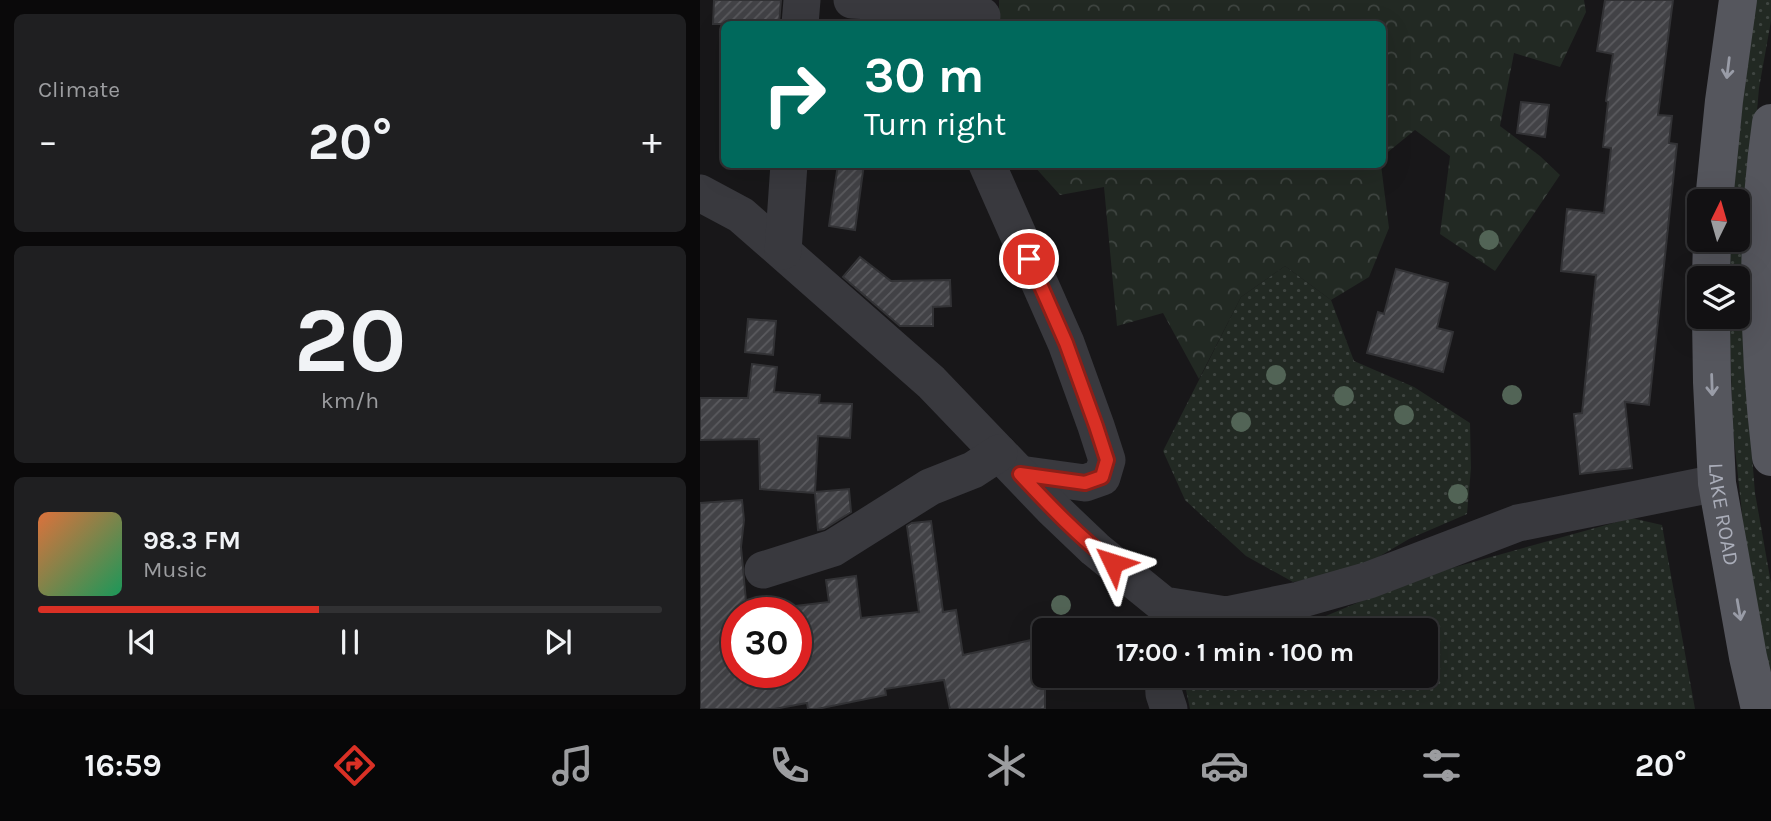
<!DOCTYPE html>
<meta charset="utf-8">
<style>
:root{--surface:#121113;--page:#1f1f21;--text:#f1f3f6;--muted:#9c9da0;--line:#313133;--accent:#d93025}
body{margin:0;font-family:Karla,sans-serif;background:var(--page);color:var(--text);height:100vh;display:flex;flex-direction:column;font-size:26px;white-space:nowrap}
*{box-sizing:border-box;margin:0}
p{font-size:23px;color:var(--muted)}
.icon{flex:none;width:38px;height:38px;fill:none;stroke:currentColor;stroke-width:2;stroke-linecap:round;stroke-linejoin:round}
.map{position:relative;flex:1;overflow:hidden}
.sheet{display:flex;flex-direction:column;gap:14px;padding:14px;background:#0a090a;width:700px}
.sheet>*{flex:none}
.top-card{position:absolute;left:21px;top:21px;width:665px;height:147px;border-radius:10px;box-shadow:0 7px 28px #0002,0 0 0 2px var(--line);background:#00695c;color:#fff;overflow:hidden}
.needle{width:46px;rotate:5deg}
.buttons{position:absolute;left:987px;top:189px;display:grid;gap:14px}
.buttons a{display:grid;place-items:center;width:63px;height:63px;border-radius:10px;background:var(--surface);box-shadow:0 7px 28px #0002,0 0 0 2px var(--line);font-size:35px}
.speed{position:absolute;left:21px;top:597px;display:flex;gap:14px;font-size:35px;font-weight:700;text-align:center}
.speed>*{display:grid;place-content:center;width:91px;height:91px;border-radius:50%;background:var(--surface);box-shadow:0 7px 28px #0002,0 0 0 2px var(--line);line-height:1}
.speed .limit{border:10px solid #d22;background:#fff;color:#111}
.pin{position:absolute;display:grid;place-items:center;width:60px;height:60px;color:#fff;margin:-30px;border:4px solid #fff;border-radius:50%;box-shadow:0 2px 7px #0007}
.me{position:absolute;width:77px;margin:-38px;rotate:311deg;stroke-linejoin:round;filter:drop-shadow(0 0 5px #0008)}
.turn{display:flex;align-items:center;gap:24px;height:147px;padding:0 28px;font-size:32px}
.turn .icon{width:91px;height:91px;stroke-width:2.5}
.turn b{display:block;font-size:49px;line-height:60px}
.big{font-size:52px;font-weight:700;line-height:1.1}
.sheet .widget{flex:1;display:flex;flex-direction:column;justify-content:center;gap:10px;min-width:0;padding:0 24px;border-radius:10px;background:var(--page)}
.sheet .dial{align-items:center;gap:0}
.dial b{font-size:91px;line-height:1}
.song{display:flex;align-items:center;gap:21px}
.cover{width:84px;height:84px;border-radius:10px;background:linear-gradient(135deg,hsl(20 70% 55%),hsl(150 70% 35%))}
.played{height:7px;border-radius:4px;background:linear-gradient(90deg,var(--accent) 45%,var(--line) 45%)}
.keys{display:flex;justify-content:space-around;direction:ltr}
.heat{display:flex;justify-content:space-between;align-items:center;font-size:38px;direction:ltr}
.trip{position:absolute;left:332px;top:618px;width:406px;height:70px;border-radius:10px;background:var(--surface);box-shadow:0 7px 28px #0002,0 0 0 2px var(--line);font-weight:700;line-height:70px;text-align:center}
.tabs{display:flex;height:112px;justify-content:space-around;align-items:center;background:#070708;color:var(--muted)}
.tabs .icon{width:49px;height:49px}
.tabs .on{color:var(--accent)}
.tabs b{font-size:32px;color:var(--text)}
main{display:flex;flex:1;min-height:0}
.map>svg:first-child{display:block}
.grass{fill:url(#grass-dots)}
.forest{fill:url(#forest-crowns)}
.building{fill:url(#building-hatch);stroke:#323235;stroke-width:2}
.lines{fill:none;stroke-linecap:round;stroke-linejoin:round}
.minor{stroke:#39393e;stroke-width:37}
.major{stroke:#55565d;stroke-width:38}
.tree{fill:#526456}
.oneway{stroke:#999ca7}
.route-casing{stroke:#8d1f18;stroke-width:18}
.route{stroke:#d93025;stroke-width:12}
.labels{text-anchor:middle;stroke-width:5;stroke-linejoin:round;paint-order:stroke}
.street-label{font-size:21px;fill:#aaadb9;stroke:#131214}
</style>
<main>
<section class="sheet">
<div class="widget"><p>Climate</p>
<div class="heat"><a>−</a><b class="big">20°</b><a>+</a></div>
</div>
<div class="widget dial"><b>20</b><p>km/h</p></div>
<div class="widget">
<div class="song"><i class="cover"></i><div><b>98.3 FM</b><p>Music</p></div></div>
<div class="played"></div>
<div class="keys"><svg class="icon" aria-label="previous" viewBox="0 0 24 24"><path d="M18 5L8 12l10 7zM5 5v14"/></svg><svg class="icon" aria-label="pause" viewBox="0 0 24 24"><path d="M8 5v14M16 5v14"/></svg><svg class="icon" aria-label="next" viewBox="0 0 24 24"><path d="M6 5l10 7-10 7zM19 5v14"/></svg></div>
</div>
</section>
<div class="map">
<svg width="1071" height="709" viewBox="0 0 1071 709">
<defs>
<pattern id="grass-dots" width="8" height="8" patternUnits="userSpaceOnUse" patternTransform="scale(1.75)"><rect width="8" height="8" fill="#222923"/><path d="M2 2h.1M6 6h.1" fill="none" stroke="#3f4541" stroke-width="1.8" stroke-linecap="round"/></pattern>
<pattern id="forest-crowns" width="20" height="18" patternUnits="userSpaceOnUse" patternTransform="scale(1.75)"><rect width="20" height="18" fill="#222923"/><path d="M2 6a3 3 0 1 1 6 0M12 15a3 3 0 1 1 6 0" fill="none" stroke="#3f4541"/></pattern>
<pattern id="building-hatch" width="6" height="6" patternUnits="userSpaceOnUse" patternTransform="scale(1.75)"><rect width="6" height="6" fill="#424246"/><path d="M-1 1l2-2M0 6l6-6M5 7l2-2" fill="none" stroke="#5b5b5f"/></pattern>
</defs>
<rect width="100%" height="100%" fill="#181719"/>
<!-- grass -->
<g class="grass">
<path d="M1055,0H1071V21L1059,88L1046,240V379L1055,493L1071,583V679L1050,587L1033,430L1029,317H1038V278H1028L1029,240H1038V201H1031Z"/>
<path d="M585,266L631,300L654,361L714,387L770,423L771,468L767,514L709,539L653,572L593,582L546,556L485,500L463,451L541,297Z"/>
<path d="M931,518L962,525L995,709H490L483,676H726V630H573L602,626L716,578Z"/>
</g>
<!-- forest -->
<g class="forest">
<path d="M299,0H884L886,12L860,67L814,53L800,126L840,156L860,175L795,271L740,234L750,156L715,130L683,156L682,24H299Z"/>
<path d="M333,165H681L689,228L669,277L631,300L585,266L541,297L499,379L463,313L417,326L404,187L360,195Z"/>
</g>
<!-- building -->
<g class="building">
<path d="M14,0H81L79,24H13Z"/>
<path d="M905,0H973L958,115L972,116L969,143L977,144L949,405L925,402L932,468L880,474L874,414L882,413L896,275L861,271L867,209L904,213L911,148L903,147L908,102L906,101L913,54L897,51Z"/>
<path d="M821,102L849,105L845,137L817,133Z"/>
<path d="M138,164H164L155,230L129,226Z"/>
<path d="M160,257L191,281L250,280L251,306L233,307V326H200L143,277Z"/>
<path d="M696,269L748,283L737,328L753,332L743,372L667,353L678,312L684,314Z"/>
<path d="M48,319L76,321L73,355L45,352Z"/>
<path d="M52,364L77,367L74,392L120,395L119,403L152,404L150,438L118,436L115,492L149,489L151,512L124,529L118,530L115,493L60,489L59,439L0,440V398H48Z"/>
<path d="M42,500L44,520L41,547L47,612H33L37,672H96V606L129,602L126,580L156,576L161,618L219,612L207,526L212,523L231,521L243,612L256,610L263,655L345,637V709H250L244,680L185,689L186,695L117,709H108L107,703L74,709H0V503Z"/>
</g>
<g class="lines">
<!-- minor -->
<g class="minor">
<path d="M152,0L233,4L282,16"/>
<path d="M100,24L102,0"/>
<path d="M287,164L366,343L396,426L407,460L402,477L385,483L320,474"/>
<path d="M0,193L41,215L231,382L351,507L395,549L464,605L526,615L599,600L669,580L818,523L1017,483"/>
<path d="M83,251L89,164"/>
<path d="M63,570L133,548L230,487L273,470L299,453"/>
<path d="M463,676L464,694L469,709"/>
</g>
<!-- major -->
<g class="major">
<path d="M1071,123C1055,234 1058,346 1071,457"/>
<path d="M1014,201L1024,101L1038,0"/>
<path d="M1011,278L1012,240"/>
<path id="s1" d="M1011,317L1012,382L1017,483L1048,657L1060,709"/>
</g>
</g>
<!-- trees -->
<g class="tree">
<circle cx="789" cy="240" r="10"/>
<circle cx="576" cy="375" r="10"/>
<circle cx="812" cy="395" r="10"/>
<circle cx="644" cy="396" r="10"/>
<circle cx="704" cy="415" r="10"/>
<circle cx="541" cy="422" r="10"/>
<circle cx="758" cy="494" r="10"/>
<circle cx="361" cy="605" r="10"/>
</g>
<!-- one-way arrows -->
<defs><path id="oneway-shaft" d="M-6 0H5M1.5-3L5.5 0L1.5 3" fill="none" stroke-width="1.6" stroke-linecap="round" stroke-linejoin="round" transform="scale(1.75)"/></defs>
<g class="oneway">
<use href="#oneway-shaft" transform="translate(1028 68) rotate(97)"/>
<use href="#oneway-shaft" transform="translate(1012 385) rotate(88)"/>
<use href="#oneway-shaft" transform="translate(1039 610) rotate(80)"/>
</g>
<g class="lines">
<defs>
<path id="route" d="M329,259L366,343L396,426L407,460L402,477L385,483L320,474C349,505 379,537 413,563"/>
</defs>
<!-- route casing -->
<use href="#route" class="route-casing"/>
<!-- route -->
<use href="#route" class="route"/>
</g>
<g class="labels">
<!-- street labels -->
<g class="street-label">
<text dy="7" stroke="none"><textPath href="#s1" startOffset="198">LAKE ROAD</textPath></text>
</g>
</g>
</svg>
<div class="buttons">
<a><svg class="needle" viewBox="-14 -14 28 28"><path d="M0-13l5 13h-10z" fill="#e53935"/><path d="M0 13l5-13h-10z" fill="#9c9da0"/></svg></a>
<a><svg class="icon" aria-label="layers" viewBox="0 0 24 24"><path d="M12 4l9 5-9 5-9-5zM3 14l9 5 9-5"/></svg></a>
</div>
<div class="speed"><div class="limit">30</div></div>
<div class="pin" style="left:329px;top:259px;background:#d93025"><svg class="icon" aria-label="arrive" viewBox="0 0 24 24"><path d="M6 21V4h12l-3 4 3 4H6"/></svg></div>
<svg class="me" style="left:413px;top:563px" viewBox="-20 -20 40 40"><path d="M0-17L14 15 0 8-14 15z" fill="#d93025" stroke="#fff" stroke-width="4"/></svg>
<div class="trip">17:00 · 1 min · 100 m</div>
<div class="top-card">
<div class="turn"><svg class="icon" aria-label="right" viewBox="0 0 24 24"><path d="M7 20v-9h11M14 6l5 5-5 5"/></svg><div><b>30 m</b>Turn right</div></div>
</div>
</div>
</main>
<nav class="tabs">
<b>16:59</b>
<svg class="icon on" aria-label="directions" viewBox="0 0 24 24"><path d="M12 3l9 9-9 9-9-9zM9 14v-3h6M13 9l2 2-2 2"/></svg>
<svg class="icon" aria-label="music" viewBox="0 0 24 24"><path d="M9 18V5l10-2v13"/><circle cx="6" cy="18" r="3"/><circle cx="16" cy="16" r="3"/></svg>
<svg class="icon" aria-label="phone" viewBox="0 0 24 24"><path d="M5 4h4l2 5-3 2q2 4 5 5l2-3 5 2v4C11 20 4 13 5 4z"/></svg>
<svg class="icon" aria-label="climate" viewBox="0 0 24 24"><path d="M12 3v18M4 7l16 10M4 17L20 7"/></svg>
<svg class="icon" aria-label="car" viewBox="0 0 24 24"><path d="M5 17H2v-5l4-1 3-4h7l3 4 3 1v5h-3M9 17h6M6 11h13"/><circle cx="7" cy="17" r="2"/><circle cx="17" cy="17" r="2"/></svg>
<svg class="icon" aria-label="filters" viewBox="0 0 24 24"><path d="M4 7h16M4 17h16"/><circle cx="9" cy="7" r="2"/><circle cx="15" cy="17" r="2"/></svg>
<b>20°</b>
</nav>
